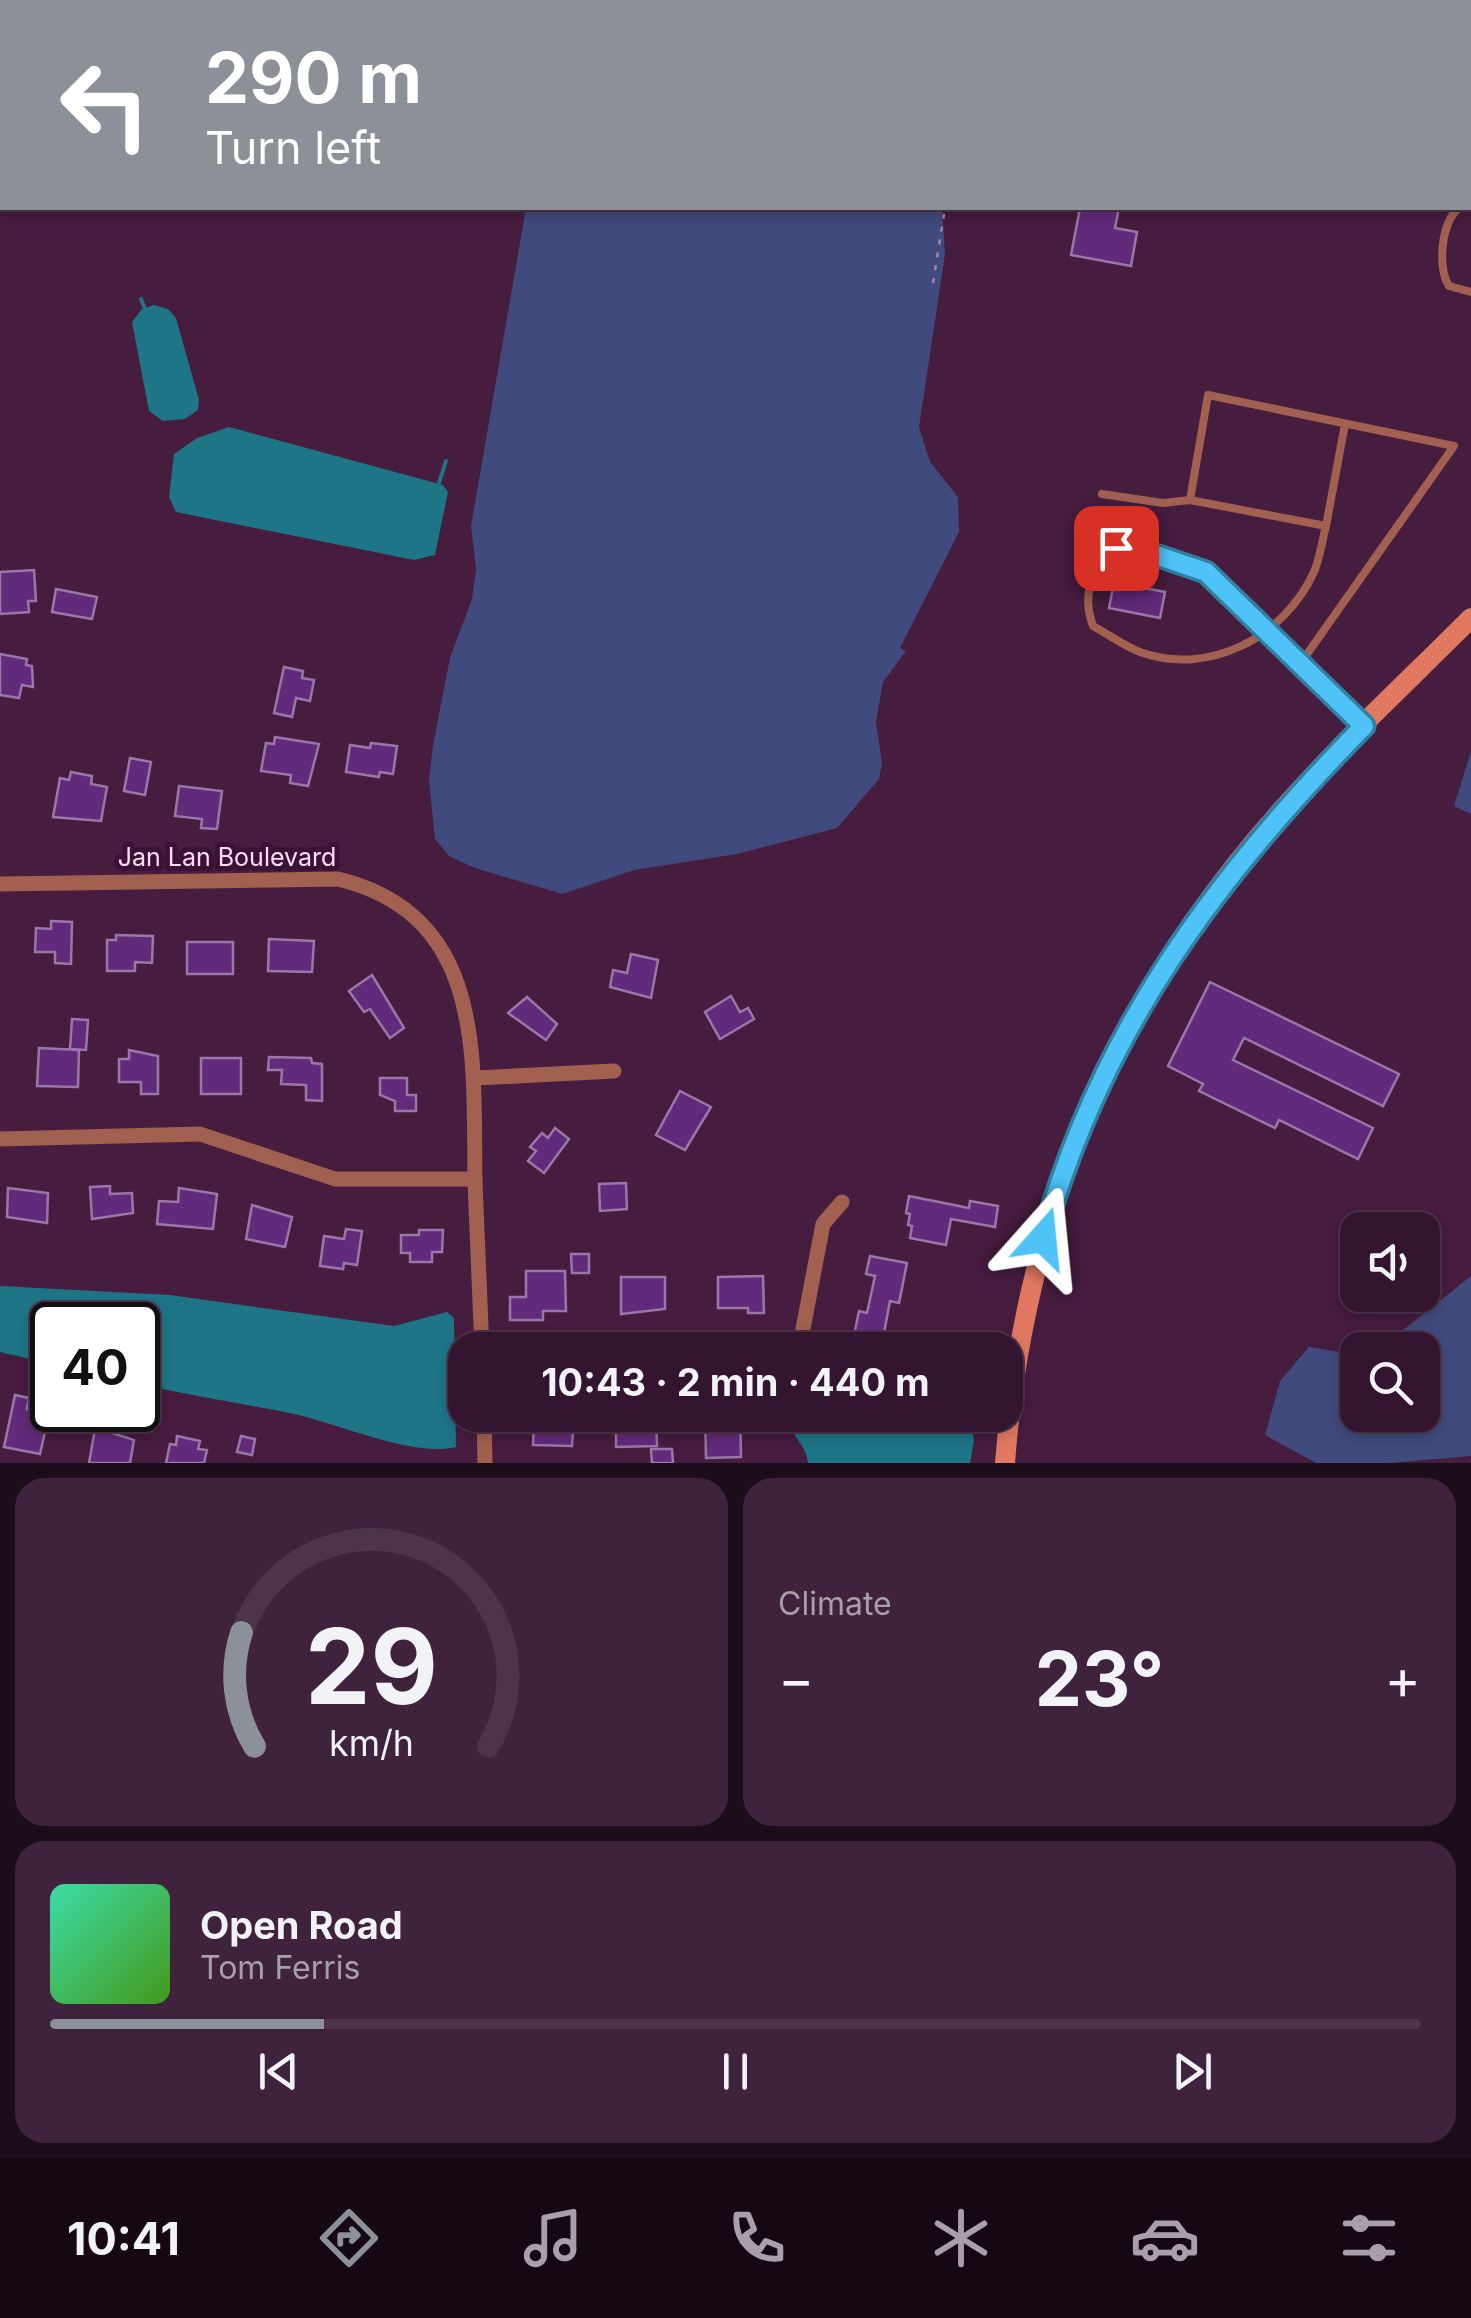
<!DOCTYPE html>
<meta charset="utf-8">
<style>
:root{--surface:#34152f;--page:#3f223b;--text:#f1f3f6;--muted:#a99faa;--line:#4e344b;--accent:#8c9099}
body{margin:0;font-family:Inter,sans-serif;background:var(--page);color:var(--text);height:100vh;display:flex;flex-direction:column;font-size:38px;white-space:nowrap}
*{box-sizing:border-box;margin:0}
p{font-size:32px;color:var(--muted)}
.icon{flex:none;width:55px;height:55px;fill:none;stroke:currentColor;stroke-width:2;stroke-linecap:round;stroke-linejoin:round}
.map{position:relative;height:1463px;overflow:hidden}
.details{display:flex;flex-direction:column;gap:15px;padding:15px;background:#1d0c1a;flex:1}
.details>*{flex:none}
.top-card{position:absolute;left:0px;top:0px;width:1472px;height:210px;box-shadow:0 5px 15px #0003,0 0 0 2px var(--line);background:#8c9099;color:#fff;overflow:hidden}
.controls{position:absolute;left:1340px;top:1212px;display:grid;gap:20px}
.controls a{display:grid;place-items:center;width:100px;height:100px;border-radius:20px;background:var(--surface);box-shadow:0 5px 15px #0003,0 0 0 2px var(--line);font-size:50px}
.speed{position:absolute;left:30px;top:1302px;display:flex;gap:20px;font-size:50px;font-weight:700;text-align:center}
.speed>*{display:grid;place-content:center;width:130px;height:130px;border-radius:50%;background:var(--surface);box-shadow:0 5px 15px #0003,0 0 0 2px var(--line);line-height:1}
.speed .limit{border:5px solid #111;border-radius:15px;background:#fff;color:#111}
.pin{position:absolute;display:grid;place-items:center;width:85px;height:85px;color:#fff;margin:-42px;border-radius:20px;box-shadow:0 5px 15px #0006}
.me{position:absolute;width:110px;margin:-55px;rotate:18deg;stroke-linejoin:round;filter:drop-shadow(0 0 8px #0008)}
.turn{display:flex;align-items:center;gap:35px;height:210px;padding:0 40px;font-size:45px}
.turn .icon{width:130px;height:130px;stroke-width:2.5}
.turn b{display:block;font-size:70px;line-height:85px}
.big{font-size:75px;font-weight:700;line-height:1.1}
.details .tile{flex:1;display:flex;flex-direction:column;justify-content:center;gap:15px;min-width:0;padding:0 35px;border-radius:30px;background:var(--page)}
.details .dial{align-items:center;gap:0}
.dial svg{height:260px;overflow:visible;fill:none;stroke:var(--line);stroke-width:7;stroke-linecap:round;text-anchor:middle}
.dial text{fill:var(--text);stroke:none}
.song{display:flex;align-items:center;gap:30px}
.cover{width:120px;height:120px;border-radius:15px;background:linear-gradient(135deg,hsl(160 70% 55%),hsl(100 70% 35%))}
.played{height:10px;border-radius:5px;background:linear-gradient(90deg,var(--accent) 20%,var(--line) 20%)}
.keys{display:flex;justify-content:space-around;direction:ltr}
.heat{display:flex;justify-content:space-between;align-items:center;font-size:55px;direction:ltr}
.details .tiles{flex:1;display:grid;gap:15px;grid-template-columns:1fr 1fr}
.tile:last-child{grid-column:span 2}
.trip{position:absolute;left:448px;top:1332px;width:575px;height:100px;border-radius:30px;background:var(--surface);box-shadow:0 5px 15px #0003,0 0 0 2px var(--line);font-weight:700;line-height:100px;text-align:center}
.menu{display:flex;height:160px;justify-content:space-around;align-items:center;background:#150813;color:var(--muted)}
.menu .icon{width:70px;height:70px}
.menu .active{color:var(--accent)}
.menu b{font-size:45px;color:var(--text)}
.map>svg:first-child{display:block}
.green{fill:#404a7c}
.water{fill:#1e7586}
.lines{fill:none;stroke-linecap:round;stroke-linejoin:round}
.stream{stroke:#1e7586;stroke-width:4}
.building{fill:#622a7a;stroke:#9977a9;stroke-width:2.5}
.path{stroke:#a784a0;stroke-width:2.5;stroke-dasharray:5 8;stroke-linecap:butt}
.lane{stroke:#a16050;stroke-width:8}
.street{stroke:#a16050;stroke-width:15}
.secondary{stroke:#e17961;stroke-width:20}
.route-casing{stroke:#337fa1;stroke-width:25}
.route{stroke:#4fc3f7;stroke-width:18}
.labels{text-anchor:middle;stroke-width:10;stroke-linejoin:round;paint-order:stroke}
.street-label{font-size:25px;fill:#fadef3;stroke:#3b1135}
</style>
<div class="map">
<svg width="1471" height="1463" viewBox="0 0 1471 1463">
<rect width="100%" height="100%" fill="#461c3f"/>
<!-- green -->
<g class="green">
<path d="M562,0H839L561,2Z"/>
<path d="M526,208H942L945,254L919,427L930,462L958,497L959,532L900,648L906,651L883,682L876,722L882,763L879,779L837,828L737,854L634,870L562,894L475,868L449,856L435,839L429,780L433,745L450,658L472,599L476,569L471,526Z"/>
<path d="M1471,751V814L1454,806Z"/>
<path d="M1471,1276V1456L1390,1463H1316L1265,1435L1280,1381L1309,1347L1357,1355L1358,1415H1422V1350H1378Z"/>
</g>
<!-- water -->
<g class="water">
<path d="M154,305L168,309L176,318L199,400L198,410L185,419L163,421L149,411L132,322L142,309Z"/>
<path d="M229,427L443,485L448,492L435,555L414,560L176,512L169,497L174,454L197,438Z"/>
<path d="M0,1286L170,1295L394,1326L447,1312L454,1318L456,1447C413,1458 335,1422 290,1413C239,1403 188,1395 138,1384V1325H52V1364L0,1352Z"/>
<path d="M786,1415H969L974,1440L970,1463H808C807,1445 789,1434 786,1415Z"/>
</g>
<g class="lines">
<!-- stream -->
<g class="stream">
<path d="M141,299L145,309"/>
<path d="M439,483L446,461"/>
</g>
</g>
<!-- building -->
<g class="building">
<path d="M1080,208H1119L1115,228L1137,232L1131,266L1071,255Z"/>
<path d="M34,570L36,601H28L29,612L0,614V572Z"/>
<path d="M1114,582L1165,592L1160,618L1109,608Z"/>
<path d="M56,589L97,597L92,619L52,612Z"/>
<path d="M0,654L27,659L26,665L32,666L33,687L22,685L19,698L0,695Z"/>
<path d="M284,667L303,671L302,678L314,680L310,701L296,698L292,717L274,713Z"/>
<path d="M275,737L319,744L308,786L290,783L291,775L261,771L266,743L274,744Z"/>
<path d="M371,743L397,746L393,774L380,772L379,777L346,772L350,745L370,748Z"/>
<path d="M130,758L151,762L145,795L124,791Z"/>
<path d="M71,772L92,776L91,784L107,787L101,821L53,817L60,778L69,780Z"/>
<path d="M179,786L222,791L217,829L201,828L202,819L175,816Z"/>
<path d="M51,921L72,922L71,964L55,963V952H35L36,928L51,929Z"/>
<path d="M116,935L153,936L152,963L135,962V971H107V940H116Z"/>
<path d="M269,939L314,941L312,972L268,971Z"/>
<rect x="187" y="942" width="46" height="32"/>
<path d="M631,954L658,960L651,998L610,987L613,970L627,973Z"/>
<path d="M372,975L404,1028L390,1038L370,1009L364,1012L349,991Z"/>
<path d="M1210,982L1399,1074L1383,1106L1244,1038L1233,1060L1373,1128L1358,1159L1279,1120L1275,1128L1199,1091L1203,1084L1168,1066Z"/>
<path d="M731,996L740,1012L748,1008L754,1019L720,1039L705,1012Z"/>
<path d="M527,997L557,1024L546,1040L508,1013Z"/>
<path d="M72,1019L88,1020L86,1050L70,1049Z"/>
<path d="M39,1048L79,1050L78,1087L37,1086Z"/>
<path d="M129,1050L158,1056V1094H141V1082H119V1059H129Z"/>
<path d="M269,1057L311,1058L312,1063L322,1064V1101L306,1100V1085L281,1084L282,1070H268Z"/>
<rect x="201" y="1058" width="40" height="36"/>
<path d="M380,1078H407V1095H416V1111H395V1101L380,1095Z"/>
<path d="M680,1091L711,1107L685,1150L656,1135Z"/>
<path d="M555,1128L569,1139L544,1173L528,1161L536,1151L530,1147L542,1133L548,1138Z"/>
<path d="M626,1183L627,1209L600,1211L599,1184Z"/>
<path d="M110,1186V1194L132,1193L133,1213L92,1219L90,1187Z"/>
<path d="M8,1188L48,1193L47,1223L7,1217Z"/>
<path d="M179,1188L217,1194L213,1229L157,1224L159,1201L178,1202Z"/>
<path d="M909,1196L969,1208L970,1201L998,1206L995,1227L951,1219L946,1245L910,1238L912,1226L908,1225L910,1214L906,1213Z"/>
<path d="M252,1205L292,1217L285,1247L246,1239Z"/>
<path d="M346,1229L362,1231L357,1265L344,1263L343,1269L320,1266L324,1236L344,1239Z"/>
<path d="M419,1230H443L442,1252H432V1262H410V1253H401V1235H419Z"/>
<path d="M571,1254H589V1273H572Z"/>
<path d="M870,1256L907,1263L899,1303L890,1301L884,1333L890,1334L886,1350H851L859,1311L867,1313L875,1276L866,1274Z"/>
<path d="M526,1271H565L566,1311H543V1320H510V1297H526Z"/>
<path d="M763,1276L764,1313H748V1308H718V1277Z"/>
<path d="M621,1277H665V1309L621,1314Z"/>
<path d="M15,1395L29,1398L27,1409L49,1414L40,1454L4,1447Z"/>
<path d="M75,1410L103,1414L100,1429L134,1440L130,1463H89L95,1429L72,1425Z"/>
<path d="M557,1415H574L572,1446L533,1445L534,1420L557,1421Z"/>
<path d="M656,1415L657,1446L616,1447V1417Z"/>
<path d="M705,1415H740L741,1457L706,1458Z"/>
<path d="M177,1436L200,1441L198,1449L207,1450L204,1463H166L170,1444L176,1445Z"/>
<path d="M241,1436L255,1439L252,1455L237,1452Z"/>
<path d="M651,1449H672L673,1463H652Z"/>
</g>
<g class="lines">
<!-- path -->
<path class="path" d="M933,283L945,208"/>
<!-- lane -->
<g class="lane">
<path d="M1440,0L1441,2"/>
<path d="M1470,41H1471"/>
<path d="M1470,134H1471"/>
<path d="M1470,206L1471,207"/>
<path d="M1459,208C1441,222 1437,268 1449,286L1471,292"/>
<path d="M1102,494L1163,503L1190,500L1326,526C1322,541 1320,558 1314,572C1284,637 1209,677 1140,652C1124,646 1108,634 1093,626C1081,594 1092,569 1116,548L1141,549L1206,572L1360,723"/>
<path d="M1190,500L1208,395L1454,446L1300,664"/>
<path d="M1326,526L1345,424"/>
</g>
<!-- street -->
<g class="street">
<path d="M979,2V0"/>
<path d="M0,884L338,879C487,915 473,1059 475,1182C477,1238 480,1294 482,1350"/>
<path d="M476,1078L614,1071"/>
<path d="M0,1139L200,1134L335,1179H475"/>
<path d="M786,1350L802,1334L823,1224L842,1202"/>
<path d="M484,1415L485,1463"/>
</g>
<!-- secondary -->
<path class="secondary" d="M1005,1463C1023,1220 1117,994 1280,812C1340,744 1407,682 1471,618"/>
</g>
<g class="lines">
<defs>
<path id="route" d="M1043,1238C1100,1032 1216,876 1364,726L1206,572L1141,550L1116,548"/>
</defs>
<!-- route casing -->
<use href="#route" class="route-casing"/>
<!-- route -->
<use href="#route" class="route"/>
</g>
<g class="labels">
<!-- street labels -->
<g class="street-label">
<text x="227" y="866">Jan Lan Boulevard</text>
</g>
</g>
</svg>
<div class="controls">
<a><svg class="icon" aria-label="sound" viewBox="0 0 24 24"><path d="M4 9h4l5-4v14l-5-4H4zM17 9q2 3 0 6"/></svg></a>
<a><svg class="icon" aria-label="search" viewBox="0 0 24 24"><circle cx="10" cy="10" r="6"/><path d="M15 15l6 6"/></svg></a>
</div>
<div class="speed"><div class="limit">40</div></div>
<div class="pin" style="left:1116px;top:548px;background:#d93025"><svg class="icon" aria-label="arrive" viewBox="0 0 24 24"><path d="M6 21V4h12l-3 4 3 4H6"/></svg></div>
<svg class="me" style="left:1043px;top:1238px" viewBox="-20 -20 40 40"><path d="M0-17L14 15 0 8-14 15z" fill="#4fc3f7" stroke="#fff" stroke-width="4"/></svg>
<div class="trip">10:43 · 2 min · 440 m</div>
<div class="top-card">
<div class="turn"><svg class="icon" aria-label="left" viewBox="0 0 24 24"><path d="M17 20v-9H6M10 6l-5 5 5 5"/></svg><div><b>290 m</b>Turn left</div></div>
</div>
</div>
<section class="details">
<div class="tiles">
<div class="tile dial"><svg viewBox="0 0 100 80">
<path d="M14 69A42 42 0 1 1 86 69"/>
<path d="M14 69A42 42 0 0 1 10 34" stroke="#8c9099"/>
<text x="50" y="56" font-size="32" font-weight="700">29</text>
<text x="50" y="72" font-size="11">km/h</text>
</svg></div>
<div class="tile"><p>Climate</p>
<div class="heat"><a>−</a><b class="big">23°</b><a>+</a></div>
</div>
<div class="tile">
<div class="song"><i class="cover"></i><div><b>Open Road</b><p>Tom Ferris</p></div></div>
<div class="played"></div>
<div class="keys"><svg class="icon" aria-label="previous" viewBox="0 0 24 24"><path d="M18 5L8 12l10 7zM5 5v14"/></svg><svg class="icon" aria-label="pause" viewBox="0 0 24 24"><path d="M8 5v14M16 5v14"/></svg><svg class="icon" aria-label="next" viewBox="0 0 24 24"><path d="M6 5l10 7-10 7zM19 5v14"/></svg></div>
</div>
</div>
</section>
<nav class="menu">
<b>10:41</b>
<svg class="icon active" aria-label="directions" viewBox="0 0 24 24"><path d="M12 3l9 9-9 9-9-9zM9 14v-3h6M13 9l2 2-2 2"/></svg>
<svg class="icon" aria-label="music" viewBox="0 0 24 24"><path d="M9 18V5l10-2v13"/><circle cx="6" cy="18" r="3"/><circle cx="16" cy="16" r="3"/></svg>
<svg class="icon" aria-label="phone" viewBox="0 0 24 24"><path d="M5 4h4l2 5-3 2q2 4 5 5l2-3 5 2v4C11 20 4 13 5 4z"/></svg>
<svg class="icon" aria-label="climate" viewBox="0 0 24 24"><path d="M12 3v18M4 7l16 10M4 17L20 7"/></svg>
<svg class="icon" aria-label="car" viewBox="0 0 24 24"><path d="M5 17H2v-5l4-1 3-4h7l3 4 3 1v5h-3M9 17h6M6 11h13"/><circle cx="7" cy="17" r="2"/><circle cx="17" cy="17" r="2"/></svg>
<svg class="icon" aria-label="filters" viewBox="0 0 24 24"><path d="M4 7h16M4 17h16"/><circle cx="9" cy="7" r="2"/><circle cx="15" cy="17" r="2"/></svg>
</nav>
